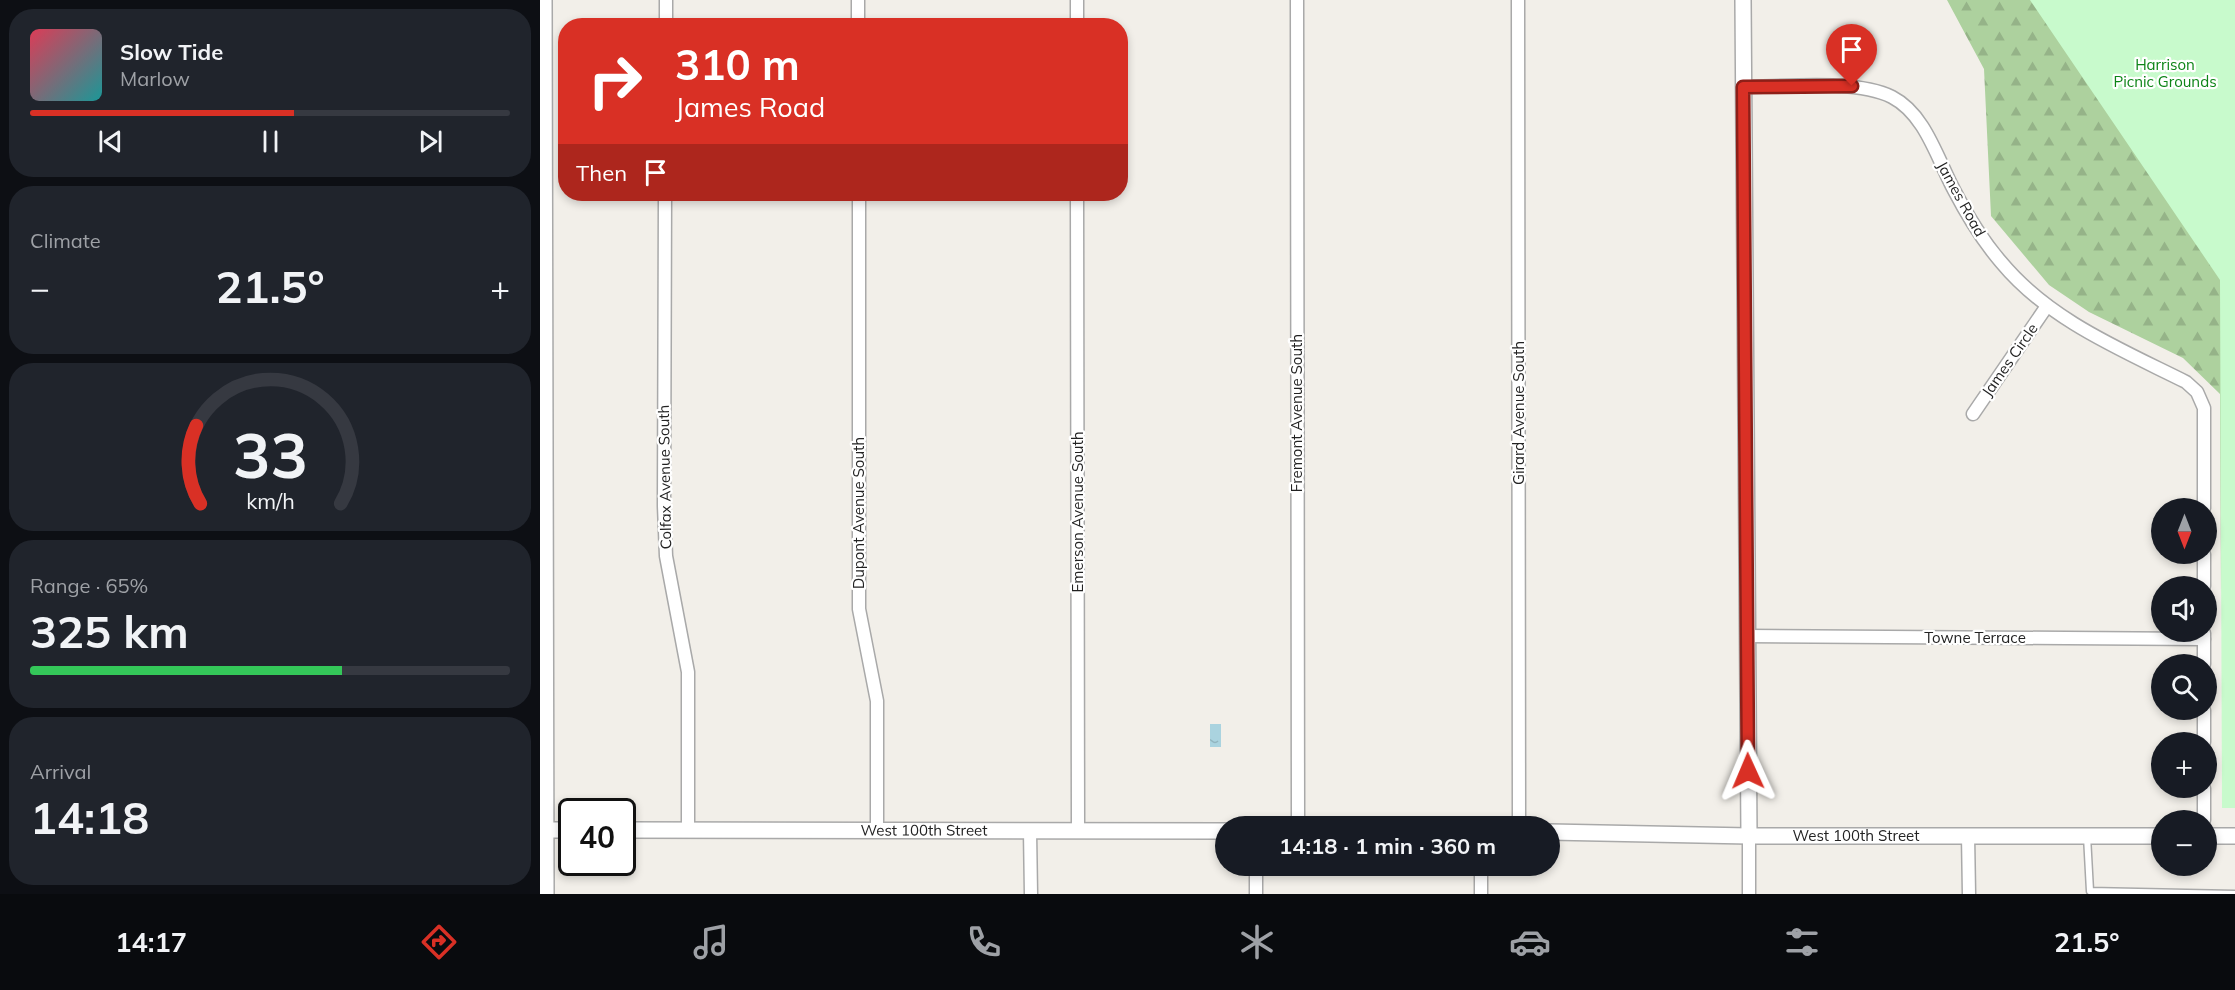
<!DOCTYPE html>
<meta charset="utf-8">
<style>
:root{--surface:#171b24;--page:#20242c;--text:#f1f3f6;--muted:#9ea1a6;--line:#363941;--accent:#d93025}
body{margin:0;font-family:Mulish,sans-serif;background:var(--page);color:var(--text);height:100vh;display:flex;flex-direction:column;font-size:22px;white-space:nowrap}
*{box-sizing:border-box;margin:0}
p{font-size:20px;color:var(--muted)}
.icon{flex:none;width:33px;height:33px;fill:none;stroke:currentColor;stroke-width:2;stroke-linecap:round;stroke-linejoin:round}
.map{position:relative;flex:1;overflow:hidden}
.sheet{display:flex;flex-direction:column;gap:9px;padding:9px;background:#0d0f14;width:540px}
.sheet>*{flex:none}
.guide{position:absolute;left:18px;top:18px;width:570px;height:183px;border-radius:24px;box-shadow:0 3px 9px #0003;background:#d93025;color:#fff;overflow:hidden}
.needle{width:39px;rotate:180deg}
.fabs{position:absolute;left:1611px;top:498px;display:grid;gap:12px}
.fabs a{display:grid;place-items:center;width:66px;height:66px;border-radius:50%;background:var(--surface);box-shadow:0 3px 9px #0003;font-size:30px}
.speed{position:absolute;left:18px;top:798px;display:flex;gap:12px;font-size:30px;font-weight:700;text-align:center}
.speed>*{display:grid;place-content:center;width:78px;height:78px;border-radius:50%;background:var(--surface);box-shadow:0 3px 9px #0003;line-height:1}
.speed .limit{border:3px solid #111;border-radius:9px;background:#fff;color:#111}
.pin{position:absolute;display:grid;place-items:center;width:51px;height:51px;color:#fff;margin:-62px -26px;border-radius:50% 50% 50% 0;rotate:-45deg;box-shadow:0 0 6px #0007}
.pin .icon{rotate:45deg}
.me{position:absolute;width:66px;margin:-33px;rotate:359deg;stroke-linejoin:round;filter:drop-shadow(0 0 4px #0008)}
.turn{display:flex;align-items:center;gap:21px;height:126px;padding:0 18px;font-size:27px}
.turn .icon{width:78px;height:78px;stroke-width:2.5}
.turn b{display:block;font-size:42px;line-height:51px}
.then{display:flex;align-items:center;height:57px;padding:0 18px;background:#0003;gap:12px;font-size:22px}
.big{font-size:45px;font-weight:700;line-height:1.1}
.sheet .widget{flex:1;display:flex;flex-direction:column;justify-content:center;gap:9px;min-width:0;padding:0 21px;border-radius:24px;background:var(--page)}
.sheet .dial{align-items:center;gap:0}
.dial svg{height:156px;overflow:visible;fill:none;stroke:var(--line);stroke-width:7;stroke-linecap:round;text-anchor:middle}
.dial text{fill:var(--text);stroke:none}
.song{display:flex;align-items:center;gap:18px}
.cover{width:72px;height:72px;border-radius:9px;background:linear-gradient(135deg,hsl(350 70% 55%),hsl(180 70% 35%))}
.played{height:6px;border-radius:3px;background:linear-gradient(90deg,var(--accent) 55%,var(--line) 55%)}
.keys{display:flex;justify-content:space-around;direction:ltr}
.heat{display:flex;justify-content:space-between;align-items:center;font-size:33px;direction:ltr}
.charge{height:9px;border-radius:4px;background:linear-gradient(90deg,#34c759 65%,var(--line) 0)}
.trip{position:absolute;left:675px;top:816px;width:345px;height:60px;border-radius:30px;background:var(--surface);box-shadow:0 3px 9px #0003;font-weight:700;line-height:60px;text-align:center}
.menu{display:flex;height:96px;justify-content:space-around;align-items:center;background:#090b0e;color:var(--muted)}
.menu .icon{width:42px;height:42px}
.menu .selected{color:var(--accent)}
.menu b{font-size:27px;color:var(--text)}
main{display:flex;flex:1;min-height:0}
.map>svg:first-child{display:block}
.forest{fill:url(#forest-firs)}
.park{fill:#c8facc}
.water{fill:url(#water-ripples)}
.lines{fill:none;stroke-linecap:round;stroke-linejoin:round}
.service-casing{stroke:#a9a9a9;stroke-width:9}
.minor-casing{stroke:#a9a9a9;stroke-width:15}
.tertiary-casing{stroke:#a9a9a9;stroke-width:18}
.service{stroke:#fff;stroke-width:6}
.minor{stroke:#fff;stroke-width:12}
.tertiary{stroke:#fff;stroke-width:15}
.route-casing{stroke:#8d1f18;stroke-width:15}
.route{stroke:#d93025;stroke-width:10}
.labels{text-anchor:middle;stroke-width:4.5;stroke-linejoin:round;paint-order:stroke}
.park-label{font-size:15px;fill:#0c8416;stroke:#fff}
.street-label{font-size:15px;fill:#222;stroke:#fff}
</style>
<main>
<section class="sheet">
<div class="widget">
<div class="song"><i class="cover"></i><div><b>Slow Tide</b><p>Marlow</p></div></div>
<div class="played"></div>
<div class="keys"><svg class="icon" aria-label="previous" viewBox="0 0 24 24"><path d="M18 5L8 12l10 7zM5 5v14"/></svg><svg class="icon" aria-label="pause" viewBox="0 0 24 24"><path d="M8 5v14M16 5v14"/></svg><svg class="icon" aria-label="next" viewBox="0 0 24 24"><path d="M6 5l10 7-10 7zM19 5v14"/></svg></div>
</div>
<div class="widget"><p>Climate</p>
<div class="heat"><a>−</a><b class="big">21.5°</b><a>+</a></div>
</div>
<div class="widget dial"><svg viewBox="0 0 100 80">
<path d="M14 69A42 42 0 1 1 86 69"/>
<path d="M14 69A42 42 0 0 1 12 29" stroke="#d93025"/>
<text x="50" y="56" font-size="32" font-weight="700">33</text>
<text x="50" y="72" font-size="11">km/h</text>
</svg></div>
<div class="widget"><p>Range · 65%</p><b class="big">325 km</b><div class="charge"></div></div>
<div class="widget"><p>Arrival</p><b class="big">14:18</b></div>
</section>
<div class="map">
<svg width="1695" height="894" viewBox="0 0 1695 894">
<defs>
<pattern id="forest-firs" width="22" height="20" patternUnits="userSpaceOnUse" patternTransform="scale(1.5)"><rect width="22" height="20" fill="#add19e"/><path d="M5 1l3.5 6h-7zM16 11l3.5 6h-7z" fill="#95b388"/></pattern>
<pattern id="water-ripples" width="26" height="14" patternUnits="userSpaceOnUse" patternTransform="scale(1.5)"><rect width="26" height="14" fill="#aad3df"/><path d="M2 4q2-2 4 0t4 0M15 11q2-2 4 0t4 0" fill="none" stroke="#92b5bf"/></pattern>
</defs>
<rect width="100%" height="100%" fill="#f2efe9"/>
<!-- forest -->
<path class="forest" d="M1407,0H1695L1681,598L1680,394L1643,358L1549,312L1509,285L1451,216L1444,69Z"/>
<!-- park -->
<path class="park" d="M1490,0H1695V808H1682L1680,280Z"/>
<!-- water -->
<rect class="water" x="670" y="724" width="11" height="23"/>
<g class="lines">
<defs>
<path id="service" d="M1547,836L1550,891L1695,894"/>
<g id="minor">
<path d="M318,0V26"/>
<path d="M537,0V26"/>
<path d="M757,0L758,826"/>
<path d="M978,0L979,826"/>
<path d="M126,26V0"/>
<path d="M1203,87C1243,87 1317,79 1352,97C1385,114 1397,158 1414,190C1427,215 1442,240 1461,262C1509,320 1580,349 1646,382L1657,392L1664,408V508"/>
<path d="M125,194L124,506L126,556L148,672V830"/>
<path d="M319,194V609L337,701V831"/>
<path d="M537,194L538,831"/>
<path d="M1433,414L1507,306"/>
<path d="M1664,586V554"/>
<path d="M1664,633V664"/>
<path d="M1207,636L1664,639"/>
<path d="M1664,710V742"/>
<path d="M1664,788V820"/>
<path d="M490,831L491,894"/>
<path d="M1428,835L1429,894"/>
<path d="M1209,836V894"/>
<path d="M716,866V894"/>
<path d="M941,866V894"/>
</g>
<g id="tertiary">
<path d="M4,0L6,894"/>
<path d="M1203,0L1209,836"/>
<path d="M6,830H32"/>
<path id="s1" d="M82,830L686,831"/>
<path id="s2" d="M1010,832L1209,836H1622"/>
<path d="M1666,836H1695"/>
</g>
</defs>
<!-- service casing -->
<use href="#service" class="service-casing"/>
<!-- minor casing -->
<use href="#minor" class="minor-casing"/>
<!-- tertiary casing -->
<use href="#tertiary" class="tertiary-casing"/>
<!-- service -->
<use href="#service" class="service"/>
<!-- minor -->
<use href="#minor" class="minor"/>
<!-- tertiary -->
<use href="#tertiary" class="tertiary"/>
</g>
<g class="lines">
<defs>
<path id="route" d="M1208,771L1203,87L1312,86"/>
</defs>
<!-- route casing -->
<use href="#route" class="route-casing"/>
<!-- route -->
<use href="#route" class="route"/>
</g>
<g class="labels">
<!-- park labels -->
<g class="park-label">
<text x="1625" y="70">Harrison<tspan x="1625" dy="17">Picnic Grounds</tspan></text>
</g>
<!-- street labels -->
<g class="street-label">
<text transform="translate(1421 199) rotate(61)" y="5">James Road</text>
<text transform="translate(1470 360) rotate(-55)" y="5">James Circle</text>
<text transform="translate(757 413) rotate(-90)" y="5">Fremont Avenue South</text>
<text transform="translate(979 413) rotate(-90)" y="5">Girard Avenue South</text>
<text transform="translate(125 477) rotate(-91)" y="5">Colfax Avenue South</text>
<text transform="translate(538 512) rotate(-90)" y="5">Emerson Avenue South</text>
<text transform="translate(319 513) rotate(-90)" y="5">Dupont Avenue South</text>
<text x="1435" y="643">Towne Terrace</text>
<text dy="5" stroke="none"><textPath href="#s1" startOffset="302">West 100th Street</textPath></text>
<text dy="5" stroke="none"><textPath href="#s2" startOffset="306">West 100th Street</textPath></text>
</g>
</g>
</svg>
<div class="fabs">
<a><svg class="needle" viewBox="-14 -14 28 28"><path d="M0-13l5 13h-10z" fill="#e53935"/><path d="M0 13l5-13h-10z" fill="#9ea1a6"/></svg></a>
<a><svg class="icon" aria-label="sound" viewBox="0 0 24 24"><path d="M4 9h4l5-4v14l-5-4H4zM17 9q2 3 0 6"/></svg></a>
<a><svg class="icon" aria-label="search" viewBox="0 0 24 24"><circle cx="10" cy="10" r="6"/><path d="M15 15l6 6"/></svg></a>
<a>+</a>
<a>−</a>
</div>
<div class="speed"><div class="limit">40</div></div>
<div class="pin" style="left:1312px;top:86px;background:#d93025"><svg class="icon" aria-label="arrive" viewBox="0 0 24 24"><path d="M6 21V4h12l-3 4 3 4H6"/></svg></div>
<svg class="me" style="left:1208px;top:771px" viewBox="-20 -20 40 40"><path d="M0-17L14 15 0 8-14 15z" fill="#d93025" stroke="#fff" stroke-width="4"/></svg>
<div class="trip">14:18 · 1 min · 360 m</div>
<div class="guide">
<div class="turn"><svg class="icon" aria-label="right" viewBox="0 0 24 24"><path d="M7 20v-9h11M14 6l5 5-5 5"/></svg><div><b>310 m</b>James Road</div></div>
<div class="then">Then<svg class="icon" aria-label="arrive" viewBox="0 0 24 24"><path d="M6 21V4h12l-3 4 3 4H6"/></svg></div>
</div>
</div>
</main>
<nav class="menu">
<b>14:17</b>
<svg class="icon selected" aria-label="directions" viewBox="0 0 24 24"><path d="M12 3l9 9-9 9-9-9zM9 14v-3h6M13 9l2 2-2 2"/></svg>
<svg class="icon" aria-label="music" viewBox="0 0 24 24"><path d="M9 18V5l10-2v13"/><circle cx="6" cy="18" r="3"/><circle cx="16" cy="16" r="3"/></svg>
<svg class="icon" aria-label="phone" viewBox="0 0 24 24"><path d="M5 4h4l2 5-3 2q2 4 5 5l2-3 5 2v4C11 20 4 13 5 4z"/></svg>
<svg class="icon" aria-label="climate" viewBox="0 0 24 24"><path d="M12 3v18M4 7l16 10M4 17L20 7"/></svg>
<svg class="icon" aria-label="car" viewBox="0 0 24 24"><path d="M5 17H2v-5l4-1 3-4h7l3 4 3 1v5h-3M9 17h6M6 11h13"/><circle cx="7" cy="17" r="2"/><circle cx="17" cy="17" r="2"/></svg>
<svg class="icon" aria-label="filters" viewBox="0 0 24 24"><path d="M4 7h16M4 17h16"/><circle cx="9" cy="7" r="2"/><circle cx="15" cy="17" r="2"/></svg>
<b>21.5°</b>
</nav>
